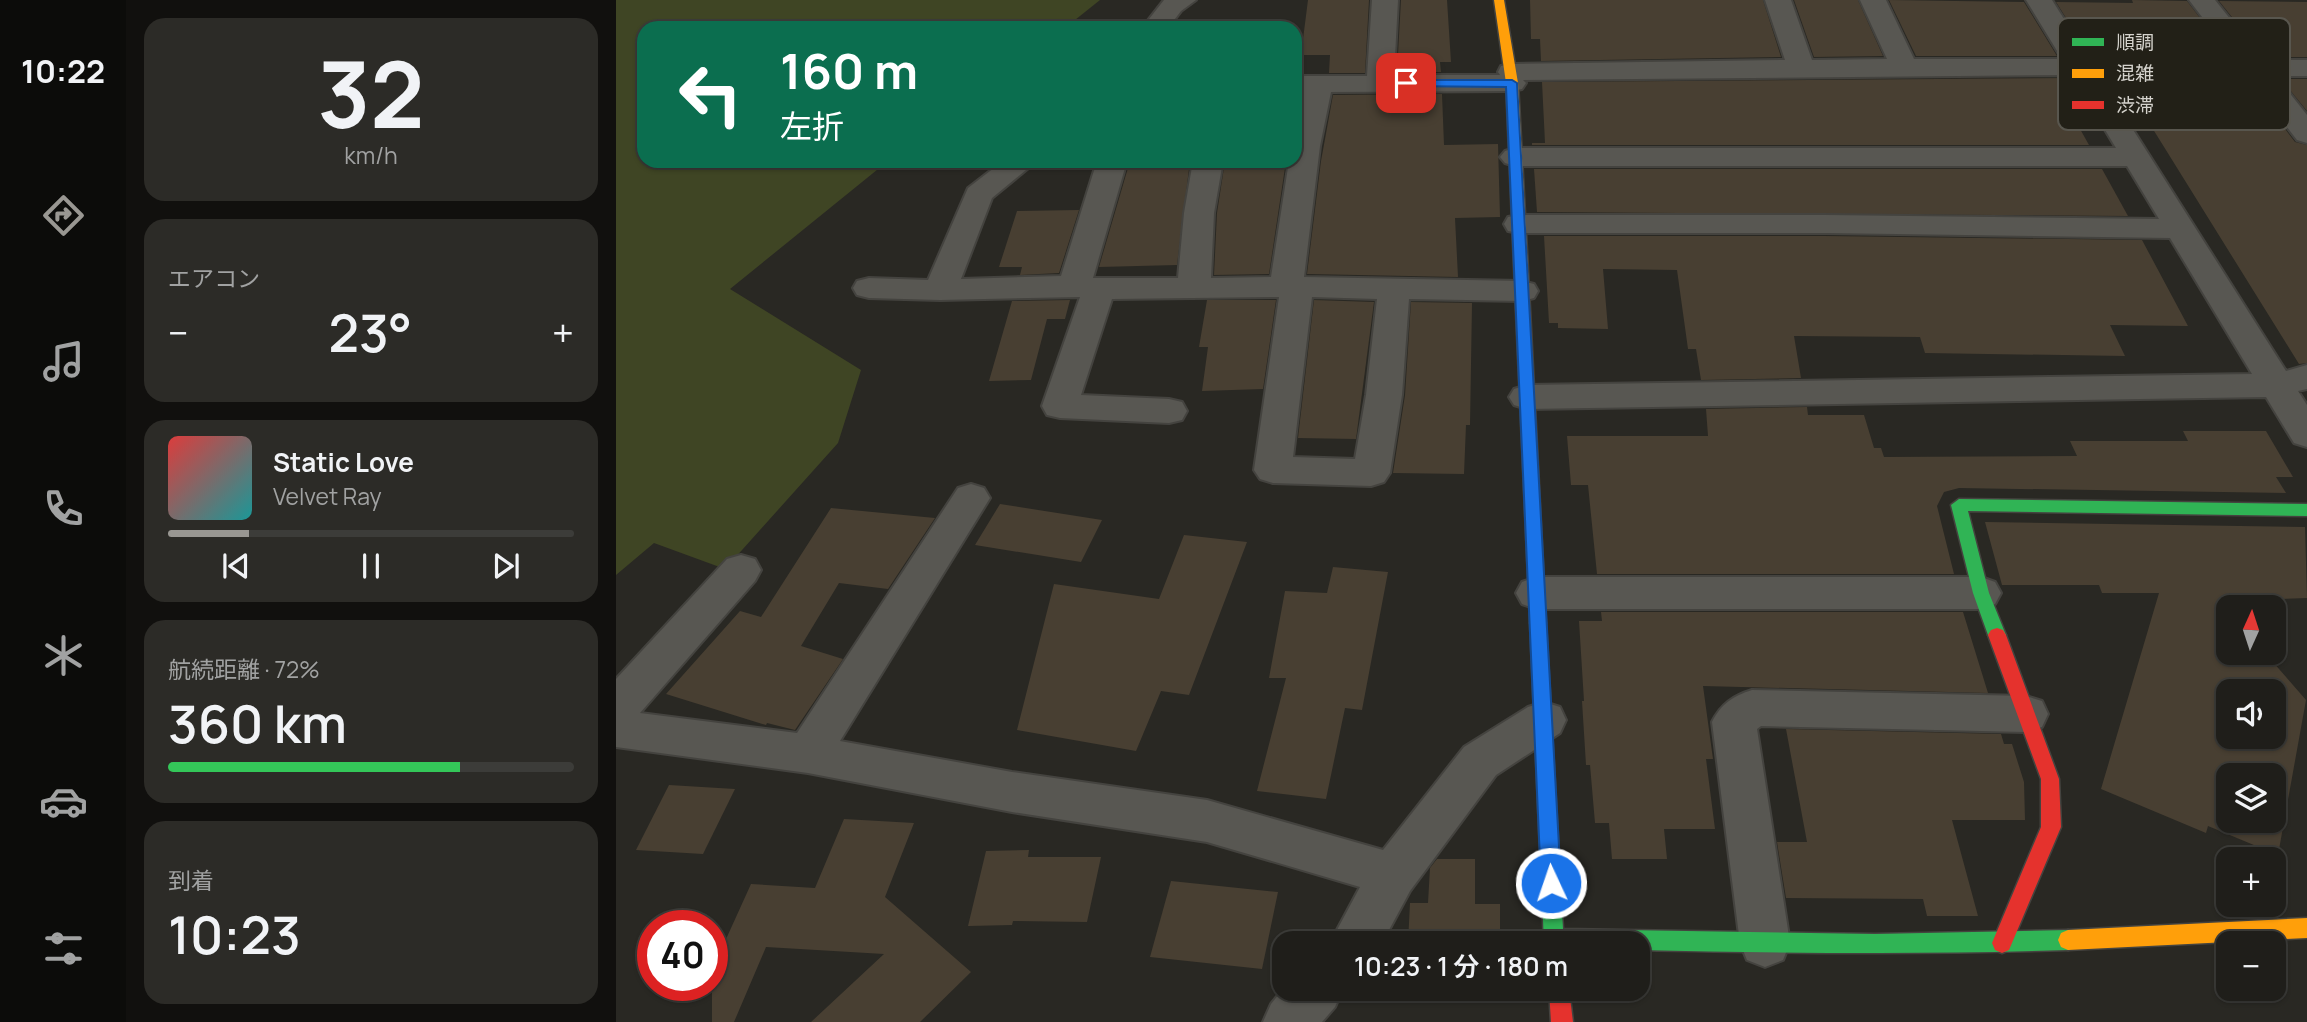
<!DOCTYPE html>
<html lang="ja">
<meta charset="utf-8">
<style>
:root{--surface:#1f1e1a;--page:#2c2b27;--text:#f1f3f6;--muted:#a1a2a2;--line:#3c3c39;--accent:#999792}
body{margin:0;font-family:Manrope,"Noto Sans JP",sans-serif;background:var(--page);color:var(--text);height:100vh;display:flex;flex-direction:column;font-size:26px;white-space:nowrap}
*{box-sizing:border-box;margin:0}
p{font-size:23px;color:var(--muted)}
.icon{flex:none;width:38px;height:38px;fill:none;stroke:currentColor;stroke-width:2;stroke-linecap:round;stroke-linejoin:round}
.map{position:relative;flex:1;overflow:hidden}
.panel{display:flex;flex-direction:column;gap:18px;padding:18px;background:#11100e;width:490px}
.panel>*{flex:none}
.guide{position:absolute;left:21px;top:21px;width:665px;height:147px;border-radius:21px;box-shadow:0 2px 5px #0004,0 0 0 2px var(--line);background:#0b6e4f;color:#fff;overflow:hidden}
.needle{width:46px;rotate:3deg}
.buttons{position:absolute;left:1600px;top:595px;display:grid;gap:14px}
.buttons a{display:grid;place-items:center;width:70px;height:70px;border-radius:14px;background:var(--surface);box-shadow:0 2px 5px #0004,0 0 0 2px var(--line);font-size:35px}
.speed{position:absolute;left:21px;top:910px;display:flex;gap:14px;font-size:35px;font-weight:700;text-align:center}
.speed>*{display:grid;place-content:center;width:91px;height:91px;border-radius:50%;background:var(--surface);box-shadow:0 2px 5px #0004,0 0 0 2px var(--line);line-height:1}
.speed .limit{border:10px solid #d22;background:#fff;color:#111}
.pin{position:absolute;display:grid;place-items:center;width:60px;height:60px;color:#fff;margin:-30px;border-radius:14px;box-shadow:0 4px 10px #0006}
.me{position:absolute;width:77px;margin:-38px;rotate:357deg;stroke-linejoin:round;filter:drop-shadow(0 0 5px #0008)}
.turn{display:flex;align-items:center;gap:24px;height:147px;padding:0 28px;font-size:32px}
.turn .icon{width:91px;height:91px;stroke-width:2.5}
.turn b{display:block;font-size:49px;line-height:60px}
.big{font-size:52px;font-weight:600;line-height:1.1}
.panel .card{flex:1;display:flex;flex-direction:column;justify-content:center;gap:10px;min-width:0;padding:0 24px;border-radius:21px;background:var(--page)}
.panel .dial{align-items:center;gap:0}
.dial b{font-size:91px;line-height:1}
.song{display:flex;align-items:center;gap:21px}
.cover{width:84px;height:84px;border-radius:10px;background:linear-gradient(135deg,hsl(0 70% 55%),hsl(180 70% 35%))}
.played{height:7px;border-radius:4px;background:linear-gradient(90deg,var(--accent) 20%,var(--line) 20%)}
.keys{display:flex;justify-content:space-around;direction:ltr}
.heat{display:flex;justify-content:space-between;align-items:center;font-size:38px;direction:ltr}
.charge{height:10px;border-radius:5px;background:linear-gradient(90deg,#34c759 72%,var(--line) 0)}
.trip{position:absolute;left:656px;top:931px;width:378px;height:70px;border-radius:21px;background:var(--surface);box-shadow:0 2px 5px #0004,0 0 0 2px var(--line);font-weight:600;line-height:70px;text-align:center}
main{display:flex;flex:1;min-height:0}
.tab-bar{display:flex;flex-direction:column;width:126px;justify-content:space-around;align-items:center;background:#0c0c0a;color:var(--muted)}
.tab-bar .icon{width:49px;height:49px}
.tab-bar .active{color:var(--accent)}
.tab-bar b{font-size:32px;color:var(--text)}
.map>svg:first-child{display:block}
.green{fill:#3f4524}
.building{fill:#483f32;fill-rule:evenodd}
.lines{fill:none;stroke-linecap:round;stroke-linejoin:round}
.street-casing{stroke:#44433f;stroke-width:4}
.fast-casing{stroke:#44433f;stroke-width:3}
.slow-casing{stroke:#44433f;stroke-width:3}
.jam-casing{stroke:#44433f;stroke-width:3}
.street{fill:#585752;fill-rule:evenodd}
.fast{fill:#30b455;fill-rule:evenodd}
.slow{fill:#ff9f0a;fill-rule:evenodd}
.jam{fill:#e5322d;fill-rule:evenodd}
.route{fill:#1a73e8;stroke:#114b97;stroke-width:2}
.key{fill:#222017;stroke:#58564e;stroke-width:2}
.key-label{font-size:19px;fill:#d5d3cd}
</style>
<main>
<nav class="tab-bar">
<b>10:22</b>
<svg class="icon active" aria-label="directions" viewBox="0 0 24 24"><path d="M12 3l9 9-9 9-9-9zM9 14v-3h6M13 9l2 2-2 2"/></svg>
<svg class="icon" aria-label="music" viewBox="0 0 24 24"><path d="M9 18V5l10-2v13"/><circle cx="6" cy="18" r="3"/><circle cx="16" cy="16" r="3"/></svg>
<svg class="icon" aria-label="phone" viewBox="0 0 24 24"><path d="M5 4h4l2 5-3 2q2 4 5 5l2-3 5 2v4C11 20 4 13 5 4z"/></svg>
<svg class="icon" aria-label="climate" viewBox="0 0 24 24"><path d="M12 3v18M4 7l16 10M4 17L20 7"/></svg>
<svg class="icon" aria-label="car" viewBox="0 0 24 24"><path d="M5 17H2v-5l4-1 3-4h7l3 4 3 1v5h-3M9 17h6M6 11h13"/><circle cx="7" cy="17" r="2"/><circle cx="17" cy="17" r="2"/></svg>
<svg class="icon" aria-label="filters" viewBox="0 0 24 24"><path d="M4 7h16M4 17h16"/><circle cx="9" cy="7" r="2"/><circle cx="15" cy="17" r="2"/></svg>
</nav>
<section class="panel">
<div class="card dial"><b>32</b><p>km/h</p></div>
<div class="card"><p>エアコン</p>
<div class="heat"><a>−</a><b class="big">23°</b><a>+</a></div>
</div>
<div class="card">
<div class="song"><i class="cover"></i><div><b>Static Love</b><p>Velvet Ray</p></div></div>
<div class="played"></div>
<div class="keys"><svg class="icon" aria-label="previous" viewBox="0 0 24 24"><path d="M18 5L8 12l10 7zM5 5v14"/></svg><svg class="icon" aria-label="pause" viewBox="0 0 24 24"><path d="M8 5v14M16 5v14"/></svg><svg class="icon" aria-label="next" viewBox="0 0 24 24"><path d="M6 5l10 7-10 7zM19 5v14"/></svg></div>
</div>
<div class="card"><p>航続距離 · 72%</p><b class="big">360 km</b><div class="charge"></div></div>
<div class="card"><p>到着</p><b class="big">10:23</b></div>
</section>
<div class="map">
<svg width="1691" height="1022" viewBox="0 0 1691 1022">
<rect width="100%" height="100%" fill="#292823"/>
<!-- green -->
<path class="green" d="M0,0H484L449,28H28V161H272L114,289L245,370L222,443L109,569L38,543L0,575Z"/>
<!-- building -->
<g class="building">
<path d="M692,0H753L749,73H713L714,55H685Z"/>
<path d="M785,0H831L835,62H824L825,72H781Z"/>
<path d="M914,0H1147L1165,57L925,61L924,39H915Z"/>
<path d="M1178,0H1242L1267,56L1198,57Z"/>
<path d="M1273,0L1408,2L1441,56H1300Z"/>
<path d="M1516,0L1571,1L1614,57L1474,56L1440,2L1517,3Z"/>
<path d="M1603,1L1691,2V57H1648Z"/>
<path d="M1455,78L1475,111L1459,120L1473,145H916V143H929L926,82Z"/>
<path d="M1488,79H1631L1679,142L1691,145V363L1683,364L1512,89L1499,97Z"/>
<path d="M1665,79H1691V111Z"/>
<path d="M826,94L828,145L882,144L884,217L839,218L842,277L691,274L705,161L717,95Z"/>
<path d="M514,161H574L561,265L483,267Z"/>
<path d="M609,161H670L653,274L598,275L601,213Z"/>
<path d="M918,169H1486L1512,216L921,212Z"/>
<path d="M463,210L443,273L404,275L406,267H383L401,211Z"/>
<path d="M928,236H1210L1526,240L1572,326L1494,325L1509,356L1309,353L1304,337L1178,336L1185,378L1085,380L1080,349H1072L1061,270L987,269L992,329L942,328V323H933Z"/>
<path d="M454,300L449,319H431L415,380L373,381L396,301Z"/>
<path d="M591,300H660L647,389L586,391L592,347H583Z"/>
<path d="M698,300L758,302L740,439L682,438Z"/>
<path d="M795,302L856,303L854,425H850L848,474L777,473L789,395Z"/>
<path d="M1191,407L1192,415H1248L1258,448H1265L1268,457L1461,456L1454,441H1572L1567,431H1650L1677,477H1660L1670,493L1343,488L1328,492L1321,506L1338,574H981L972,485H955L951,436H1092L1090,409Z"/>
<path d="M384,504L486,520L465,562L359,545Z"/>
<path d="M215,508L319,518L272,589L223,583L185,646L227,659L179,730L151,723L150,725L50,694L124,611L145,617Z"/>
<path d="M1369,522L1689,527L1691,598L1603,601L1612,610V653H1649L1690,700L1662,855L1592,826L1590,833L1485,789L1543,593H1486L1483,585H1386ZM1612,691H1657V737H1612ZM1612,775H1657V821H1612Z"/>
<path d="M568,535L631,542L573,695L545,691L520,751L401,730L438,584L543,599Z"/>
<path d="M717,567L772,572L746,710L729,708L710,799L641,791L670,678H653L669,591L711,593Z"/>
<path d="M985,612H1347L1372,693L1087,686L1097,759H1090L1099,829H1048L1051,859H996L993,823H979L974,765H970L966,701H968L963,621H986Z"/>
<path d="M1170,729L1385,734L1388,744H1396L1408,782L1409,820H1336L1362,916H1311L1307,899L1170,898L1161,842H1191Z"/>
<path d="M53,785L119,789L87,854L20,850Z"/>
<path d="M228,819L298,823L269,897L355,972L304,1022H195L268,954L150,947L118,1022H96V970L135,884L199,888Z"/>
<path d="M413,850L412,857H485L471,922L397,921L396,925L352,926L370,851Z"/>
<path d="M821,859H859V904H884V943H792L794,903H812L814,868Z"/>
<path d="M555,881L662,892L646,969L534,957Z"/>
</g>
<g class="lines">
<defs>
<g id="street">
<path d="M548,0H580L565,11L552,28H526Z"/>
<path d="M756,0H782L778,75H884L882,72L885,66L895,64L1169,60L1149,0H1175L1196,60L1271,59L1244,0H1270L1298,59H1446L1410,0H1436L1473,59L1619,60L1573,0H1599L1647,60H1691V76H1660L1691,115V143L1681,140L1632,76H1483L1670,371L1691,365V389L1682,391L1691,405V447L1678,443L1650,397L911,409L898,405L893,397L898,389L911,385L1636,374L1554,238L1210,233H903L892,231L888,224L892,217L903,215H1210L1543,219L1511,166H899L889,163L884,157L889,151L899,148H1500L1456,75L907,80L910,83L906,89L896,91L715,92L704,146L688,277L906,281L918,284L922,291L918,298L906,301L793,299L786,395L774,473L768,482L755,486L657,483L644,479L638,470L663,297L496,299L465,395L553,399L566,402L571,411L566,420L553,423L444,418L431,415L426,406L464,297L324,300L253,298L241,295L237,288L241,281L253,278L312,280L352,188L387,161H421L376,198L345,279L445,276L481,161H511L477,278H562L568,213L577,161H607L598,213L595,278L655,277L673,161H679V131L688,92H679V76H751ZM696,297L761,299L750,395L739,459L677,457Z"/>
<path d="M355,484L368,488L374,498L224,741L396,772L591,800L767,850L848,747L912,707L928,702L944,707L950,720L944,733L880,775L794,891L766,943H714L744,887L591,842L396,812L192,773L0,747V679L111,559L125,555L139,559L145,570L139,581L24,713L181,733L342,488Z"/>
<path d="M920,577H1365L1379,582L1385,593L1379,604L1365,609H920L906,604L900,593L906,582Z"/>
<path d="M1136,690L1410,696L1426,701L1432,714L1426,727L1410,732L1145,726L1141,729L1174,943L1167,960L1149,967L1131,960L1124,943L1096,722C1105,704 1117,696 1136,690Z"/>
<path d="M668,988V989H727L719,1007L706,1022H647L655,1004Z"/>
</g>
<g id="fast">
<path d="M1343,499L1691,504V516L1352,511L1373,593L1390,635L1387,640L1381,642L1375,640L1372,635L1357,593L1335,505Z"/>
<path d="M922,616L928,618L930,623L947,929L1259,934L1452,930L1459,933L1462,940L1459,947L1452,950C1309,955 1165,953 1022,950V943H928L914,623L916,618Z"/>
</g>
<g id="slow">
<path d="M878,0H888L902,83L913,290L906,294L899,290L890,83Z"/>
<path d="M1691,918V938L1452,950L1445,947L1442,940L1445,933L1452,930Z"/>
</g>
<g id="jam">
<path d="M906,286L913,290L930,623L928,628H916L914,623L899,290Z"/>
<path d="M1381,628L1387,630L1390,635L1443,779L1445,827L1393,950L1386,953L1379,950L1376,943L1425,827V779L1372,635L1375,630Z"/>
<path d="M933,989H953L957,1022H935Z"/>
</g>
</defs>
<!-- street casing -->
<use href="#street" class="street-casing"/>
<!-- fast casing -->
<use href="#fast" class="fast-casing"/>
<!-- slow casing -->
<use href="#slow" class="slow-casing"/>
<!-- jam casing -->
<use href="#jam" class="jam-casing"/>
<!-- street -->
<use href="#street" class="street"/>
<!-- fast -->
<use href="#fast" class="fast"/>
<!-- slow -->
<use href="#slow" class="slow"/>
<!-- jam -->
<use href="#jam" class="jam"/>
</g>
<!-- route -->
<path class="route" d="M790,80H896L901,83L945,883L942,890L935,892L928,890L925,883L890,87L786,86V81Z"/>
<!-- legend -->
<rect x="1442" y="18" width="232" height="112" rx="10" class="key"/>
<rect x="1456" y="38" width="32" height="8" fill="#30b455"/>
<rect x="1456" y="69" width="32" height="9" fill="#ff9f0a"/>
<rect x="1456" y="101" width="32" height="8" fill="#e5322d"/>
<g class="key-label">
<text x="1500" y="49">順調</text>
<text x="1500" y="80">混雑</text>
<text x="1500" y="112">渋滞</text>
</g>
</svg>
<div class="buttons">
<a><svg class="needle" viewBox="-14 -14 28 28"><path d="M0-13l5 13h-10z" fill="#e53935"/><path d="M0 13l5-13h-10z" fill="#a1a2a2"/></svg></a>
<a><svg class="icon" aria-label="sound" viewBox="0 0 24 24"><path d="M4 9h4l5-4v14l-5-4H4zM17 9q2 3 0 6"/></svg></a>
<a><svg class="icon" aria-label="layers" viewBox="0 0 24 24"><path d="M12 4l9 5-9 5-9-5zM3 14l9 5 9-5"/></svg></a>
<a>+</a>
<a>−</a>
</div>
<div class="speed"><div class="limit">40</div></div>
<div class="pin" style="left:790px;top:83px;background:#d93025"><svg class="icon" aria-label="arrive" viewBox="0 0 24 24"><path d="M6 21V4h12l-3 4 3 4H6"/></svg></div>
<svg class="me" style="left:935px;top:883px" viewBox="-20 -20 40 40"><circle r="17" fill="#1a73e8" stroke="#fff" stroke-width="3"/><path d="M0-11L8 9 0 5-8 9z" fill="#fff"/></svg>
<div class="trip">10:23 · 1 分 · 180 m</div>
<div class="guide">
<div class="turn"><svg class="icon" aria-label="left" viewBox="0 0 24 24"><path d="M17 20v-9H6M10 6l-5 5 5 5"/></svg><div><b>160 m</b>左折</div></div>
</div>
</div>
</main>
